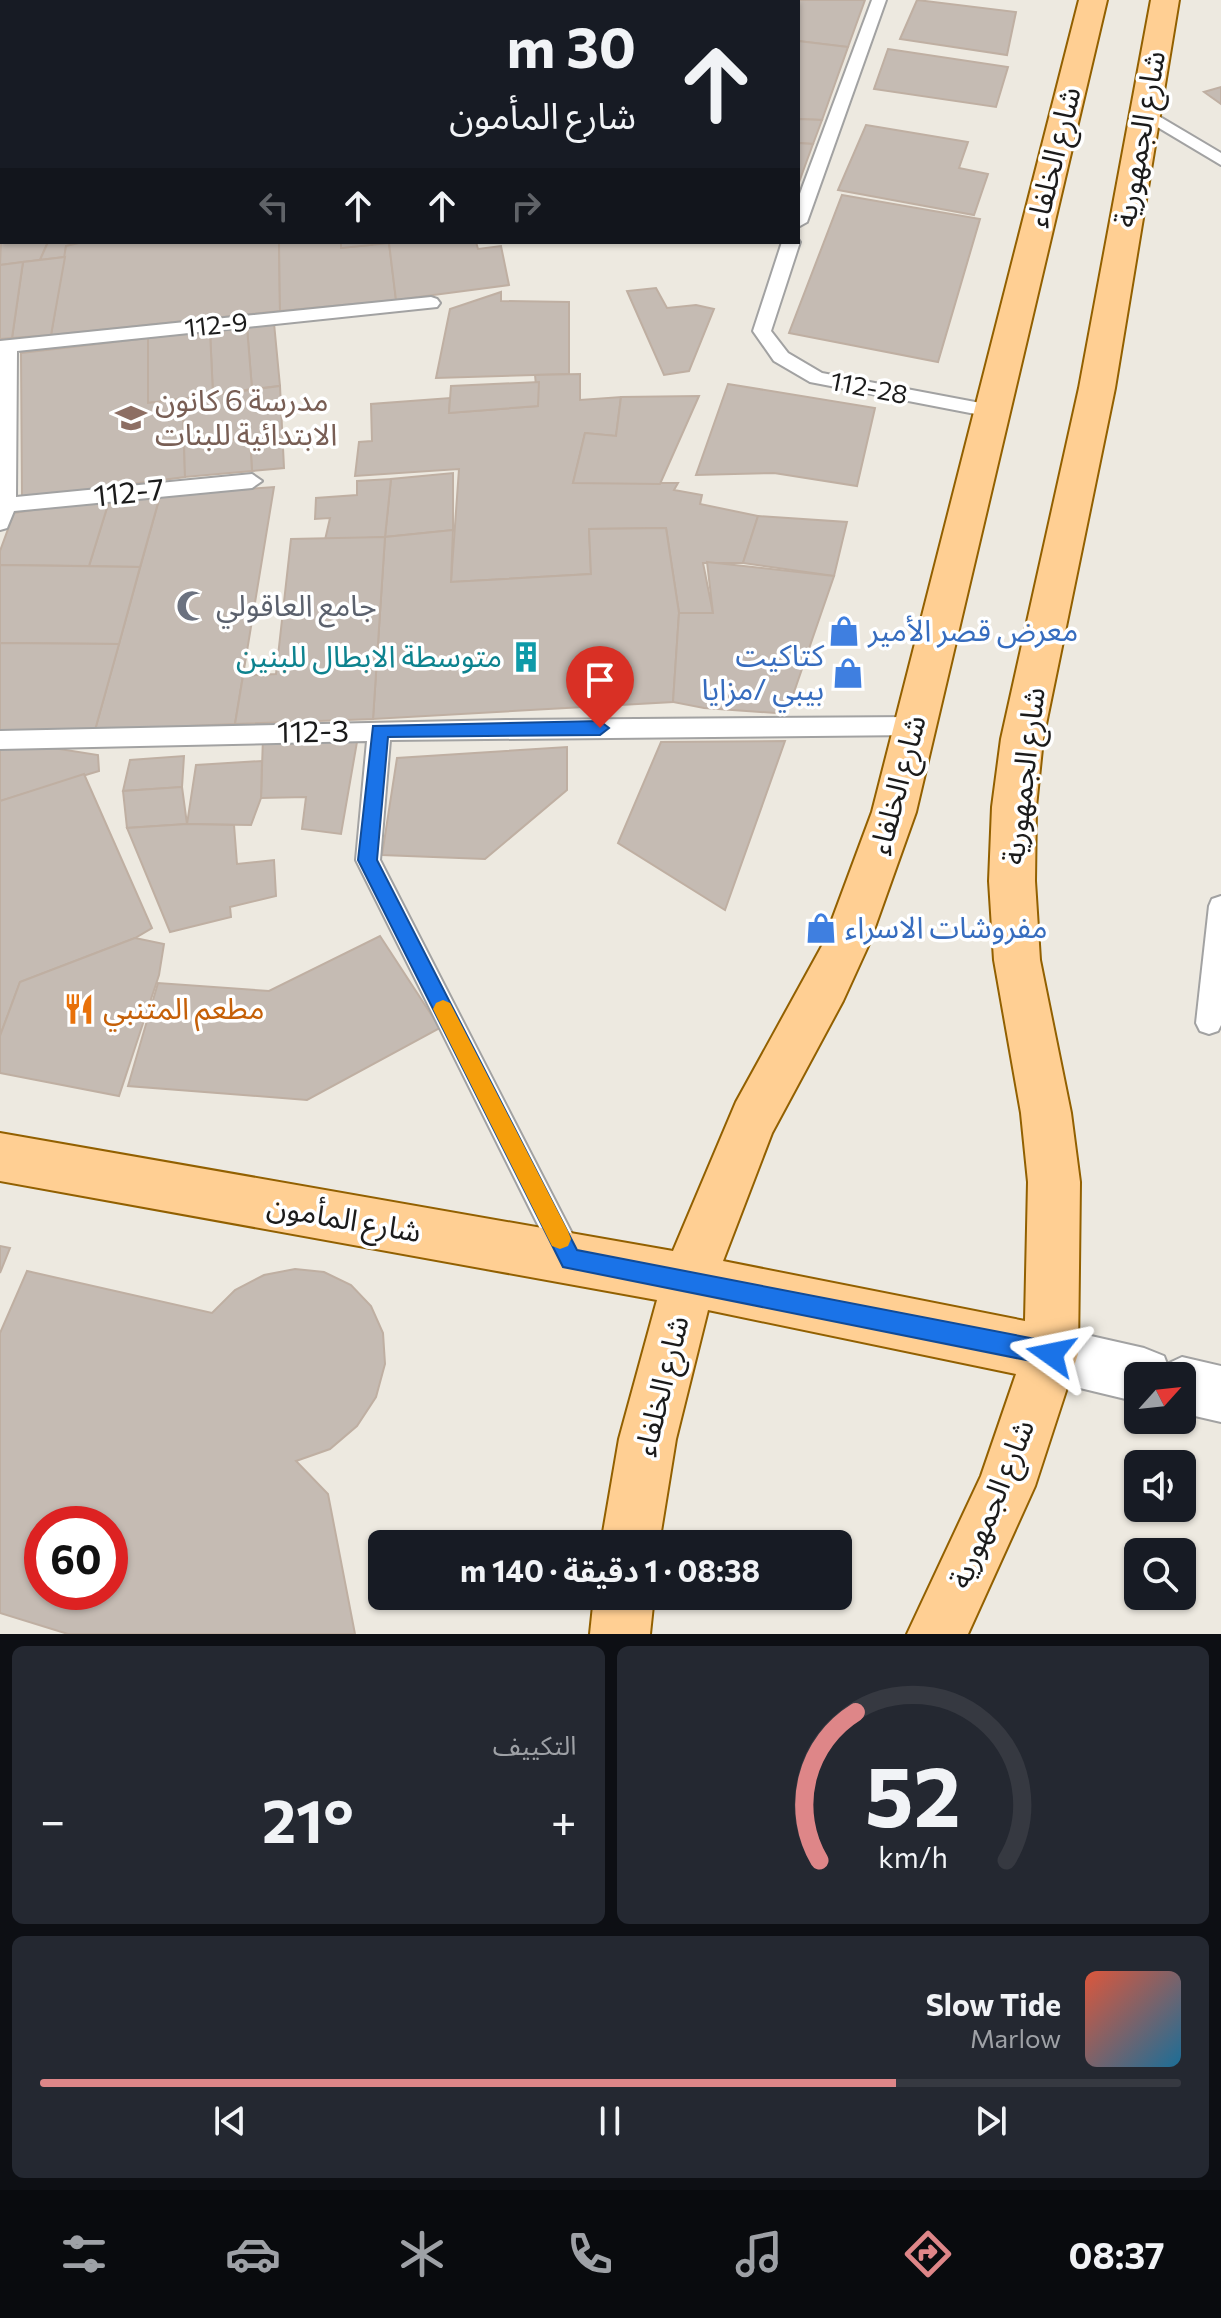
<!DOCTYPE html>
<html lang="ar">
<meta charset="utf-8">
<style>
:root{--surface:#171b24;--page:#242831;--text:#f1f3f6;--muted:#9ea1a6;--line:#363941;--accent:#de8688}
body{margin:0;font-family:Commissioner,"Noto Sans Arabic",sans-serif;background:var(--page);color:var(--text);direction:rtl;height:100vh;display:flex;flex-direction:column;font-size:30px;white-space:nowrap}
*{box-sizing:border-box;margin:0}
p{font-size:26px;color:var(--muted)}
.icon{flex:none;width:44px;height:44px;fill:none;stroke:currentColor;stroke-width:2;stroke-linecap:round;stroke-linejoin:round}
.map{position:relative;height:1634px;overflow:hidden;direction:ltr}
.sheet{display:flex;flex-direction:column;gap:12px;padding:12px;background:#0d0f14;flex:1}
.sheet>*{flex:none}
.hud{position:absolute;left:0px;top:0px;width:800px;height:244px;box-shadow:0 2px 6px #0004;direction:rtl;background:#171b24;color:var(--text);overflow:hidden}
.needle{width:52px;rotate:63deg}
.fabs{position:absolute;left:1124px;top:1362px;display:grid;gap:16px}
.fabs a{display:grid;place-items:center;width:72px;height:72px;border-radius:12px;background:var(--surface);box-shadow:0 2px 6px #0004;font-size:40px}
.speed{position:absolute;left:24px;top:1506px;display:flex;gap:16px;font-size:40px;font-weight:700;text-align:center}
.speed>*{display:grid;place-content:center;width:104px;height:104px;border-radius:50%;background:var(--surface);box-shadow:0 2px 6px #0004;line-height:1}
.speed .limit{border:12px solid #d22;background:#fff;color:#111}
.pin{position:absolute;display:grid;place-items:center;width:68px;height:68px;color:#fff;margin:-82px -34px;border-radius:50% 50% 50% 0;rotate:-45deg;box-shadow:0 0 8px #0007}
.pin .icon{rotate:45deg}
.me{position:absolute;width:88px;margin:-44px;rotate:282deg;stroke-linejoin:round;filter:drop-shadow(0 0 6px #0008)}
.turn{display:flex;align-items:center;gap:28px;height:168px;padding:0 32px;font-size:36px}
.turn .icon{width:104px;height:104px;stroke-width:2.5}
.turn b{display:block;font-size:56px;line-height:68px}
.lanes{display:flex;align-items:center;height:76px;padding:0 32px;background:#0003;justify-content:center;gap:40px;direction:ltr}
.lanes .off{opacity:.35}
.big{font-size:60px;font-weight:700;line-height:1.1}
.sheet .tile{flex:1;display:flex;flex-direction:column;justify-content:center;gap:12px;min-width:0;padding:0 28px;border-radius:12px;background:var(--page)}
.sheet .dial{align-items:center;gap:0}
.dial svg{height:208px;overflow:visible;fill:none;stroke:var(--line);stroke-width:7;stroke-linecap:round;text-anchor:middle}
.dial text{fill:var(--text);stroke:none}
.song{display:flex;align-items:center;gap:24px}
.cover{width:96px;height:96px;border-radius:12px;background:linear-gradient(135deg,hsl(10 70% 55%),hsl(200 70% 35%))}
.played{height:8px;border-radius:4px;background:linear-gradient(90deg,var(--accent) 75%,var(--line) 75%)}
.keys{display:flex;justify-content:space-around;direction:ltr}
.heat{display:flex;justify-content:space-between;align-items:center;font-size:44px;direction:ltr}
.sheet .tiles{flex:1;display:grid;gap:12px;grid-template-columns:1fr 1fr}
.tile:last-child{grid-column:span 2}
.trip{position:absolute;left:368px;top:1530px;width:484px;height:80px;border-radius:12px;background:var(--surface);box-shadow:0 2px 6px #0004;font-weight:700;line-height:80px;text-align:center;direction:rtl}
.dock{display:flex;height:128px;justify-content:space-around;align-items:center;background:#090b0e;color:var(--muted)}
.dock .icon{width:56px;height:56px}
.dock .active{color:var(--accent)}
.dock b{font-size:36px;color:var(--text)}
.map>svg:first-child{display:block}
.building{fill:#c5bbb3;stroke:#bfafa2;stroke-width:2;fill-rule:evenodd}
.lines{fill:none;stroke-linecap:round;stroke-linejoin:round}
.service-casing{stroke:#a2a2a2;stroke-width:4}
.minor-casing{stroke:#a2a2a2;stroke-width:4}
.primary-casing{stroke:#926000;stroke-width:4}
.service{fill:#fff;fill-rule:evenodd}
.minor{fill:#fff;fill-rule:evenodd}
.primary{fill:#ffcf93;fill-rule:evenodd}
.route{fill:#1a73e8;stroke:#114b97;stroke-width:2}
.slow{fill:#f59e0b}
.labels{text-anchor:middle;stroke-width:7;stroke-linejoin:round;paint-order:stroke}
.far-street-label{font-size:26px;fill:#1b1b1b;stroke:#fff}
.street-label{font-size:30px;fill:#1b1b1b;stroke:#fff}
.education-label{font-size:30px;fill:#785e54;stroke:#fff;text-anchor:start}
.worship-label{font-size:30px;fill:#5b616d;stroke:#fff;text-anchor:start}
.shop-label{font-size:30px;fill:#366cbe;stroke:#fff;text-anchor:start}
.culture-label{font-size:30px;fill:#0d838f;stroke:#fff;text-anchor:end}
.food-label{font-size:30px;fill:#c56008;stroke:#fff;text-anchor:start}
</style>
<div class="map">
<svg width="1221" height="1634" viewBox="0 0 1221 1634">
<rect width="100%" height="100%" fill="#ede9e0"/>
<!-- building -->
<g class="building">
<path d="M254,0H357V2Z"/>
<path d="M376,0H478V2Z"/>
<path d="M478,0H641L478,2Z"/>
<path d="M703,0H865L848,47L798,41V2Z"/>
<path d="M917,0L1016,12L1007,55L900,39Z"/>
<path d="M798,41L848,47L822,120L798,119Z"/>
<path d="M888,49L1008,67L996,107L874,89Z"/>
<path d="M1221,87V104L1204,92Z"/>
<path d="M798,119L822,120L813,144L798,143Z"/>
<path d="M866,125L968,142L959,168L988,174L974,215L838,190Z"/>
<path d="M798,143L813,144L798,185Z"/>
<path d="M842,195L980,219L938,362L789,333Z"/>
<path d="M2,216V242H48L40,260L0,265Z"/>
<path d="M48,242H83L66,246L65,257L40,260Z"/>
<path d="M83,242H279L280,311L51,335L66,246Z"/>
<path d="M279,242H341V248L389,243L396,300L280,311Z"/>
<path d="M341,242H371L372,245L341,248Z"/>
<path d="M476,242L478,249L501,246L509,285L396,300L389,243Z"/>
<path d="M65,257L51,335L12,338L23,262Z"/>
<path d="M23,262L12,338L0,339V265Z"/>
<path d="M656,288L667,308L696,305L714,309L689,371L664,375L627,291Z"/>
<path d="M501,292V301L569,302V374L436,378L450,309Z"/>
<path d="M274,323L280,386L252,389L247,327Z"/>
<path d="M247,327L252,389L213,395L210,331Z"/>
<path d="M210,331L213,395L148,403V338Z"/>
<path d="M148,338V403L183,399L185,477L22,498L21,353Z"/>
<path d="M580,374V400L621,397L616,436L585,433L573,483H678L674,490L702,495L700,504L758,516L743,563H703L713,613H679L666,528L589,529L591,574L451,582L459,469L355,476L359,442L372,441L371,404L450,398L449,413L538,406L535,375Z"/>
<path d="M539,382L538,406L449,413L451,386Z"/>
<path d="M728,384L875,408L857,486L774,473L696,475Z"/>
<path d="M280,386L284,468L252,471L250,438L184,444L183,399Z"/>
<path d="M699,396L660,484L573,483L585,433L616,436L621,397Z"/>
<path d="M250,438L252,471L185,477L184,444Z"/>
<path d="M453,473V530L385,537L391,479Z"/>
<path d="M391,479L385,537L325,540L330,518L315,519L316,498L357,495V481Z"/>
<path d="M274,487L235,724L95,730L160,496Z"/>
<path d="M160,496L140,567L89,566L110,498Z"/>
<path d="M110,498L89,566L0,565V551L14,513Z"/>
<path d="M758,516L847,522L834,576L743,563Z"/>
<path d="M666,528L679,613L673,702L373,719L385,537L453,530L451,582L591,574L589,529Z"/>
<path d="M385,537L373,719L235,724L243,676L276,674L291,539Z"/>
<path d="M707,562L834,576L793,695L776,713L704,708L673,702L679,613H713Z"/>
<path d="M0,565L140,567L119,644L0,643Z"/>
<path d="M0,643L119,644L95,730L0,734Z"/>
<path d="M358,736L341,834L302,829L306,797L261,798L263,737Z"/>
<path d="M785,741L725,910L618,843L661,742Z"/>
<path d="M47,747L98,755L99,771L0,801V749Z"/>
<path d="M567,747V790L485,859L382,855L397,758Z"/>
<path d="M184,756L182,787L123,791L130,760Z"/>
<path d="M262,761L261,798L251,825L187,824L196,765Z"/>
<path d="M84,774L152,928L135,938L20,982L0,1036V801Z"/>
<path d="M182,787L187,824L127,828L123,791Z"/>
<path d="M187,824L234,825L237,864L274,860L276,896L230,907L231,917L170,932L127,828Z"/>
<path d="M380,936L440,1028L307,1100L128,1086L158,983L269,991Z"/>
<path d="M135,938L164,944L159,975L119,1096L0,1073V1036L20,982Z"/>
<path d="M0,1246L10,1248L0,1273Z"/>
<path d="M295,1269L324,1272L351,1285L371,1306L383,1333L385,1364L376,1397L357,1426L330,1449L296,1461L328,1494L355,1634H68L0,1613V1333L27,1271L212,1313L235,1290L264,1275ZM42,1524H110V1592H42Z"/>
</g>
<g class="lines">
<defs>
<g id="service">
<rect x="358" y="0" width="14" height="2"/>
<path d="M686,0H700L701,2H687Z"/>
<path d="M872,0H886L807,222L798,227V199Z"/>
<rect x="0" y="59" width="2" height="10"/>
<path d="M1145,108L1221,153V165L1139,116V110Z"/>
<rect x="0" y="154" width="2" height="10"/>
<path d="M798,239L800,242L771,331L788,353L822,373L991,405L998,407L1001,411L998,415L991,417L810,382L774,361L753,331L782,242H798Z"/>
<path d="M431,297L437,299L440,303L437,307L17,351L16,497L252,474L262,481L252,488L14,511L7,528L0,530V341Z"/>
<path d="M915,717L923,720L926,726L923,732L915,735L390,740L380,860L580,1249L584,1259L580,1269L570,1273L560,1269L356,860L367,741L0,749V731L506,720Z"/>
<path d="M1221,896V1025L1218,1031L1209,1034L1200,1031L1196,1023L1209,906L1212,899Z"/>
</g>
<path id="minor" d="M1051,1327L1144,1348L1164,1356L1167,1364L1182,1357L1221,1366V1422L1182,1413V1376H1138V1402L1051,1381L1032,1373L1024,1354L1032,1335Z"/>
<g id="primary">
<path d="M1079,0H1107L916,812L869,944L843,1001L772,1133L723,1261L1025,1321L1028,1182L1021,1113L994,960L989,881L992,807L1001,739L1079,388L1151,0H1179L1115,388L1043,739L1036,807L1035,881L1040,960L1071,1113L1080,1182L1078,1354L1035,1486L968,1634H907L981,1476L1016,1374L708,1310L676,1439L659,1544H601L619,1439L657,1300L0,1181V1133L673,1251L736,1102L823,944L872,812Z"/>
<path d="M594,1596H654L650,1634H590Z"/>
</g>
</defs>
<!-- service casing -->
<use href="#service" class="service-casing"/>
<!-- minor casing -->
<use href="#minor" class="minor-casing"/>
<!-- primary casing -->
<use href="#primary" class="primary-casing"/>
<!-- service -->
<use href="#service" class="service"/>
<!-- minor -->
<use href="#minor" class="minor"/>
<!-- primary -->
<use href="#primary" class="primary"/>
</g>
<!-- route -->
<path class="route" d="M600,721L609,728L600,735L388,737L377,860L577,1250L1051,1342L1059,1346L1062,1354L1059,1362L1051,1365L563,1267L358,860L373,726Z"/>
<!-- slow -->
<path class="slow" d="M443,1000L450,1003L568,1231L571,1239L568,1246L560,1249L552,1246L433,1009L436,1003Z"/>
<!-- icons -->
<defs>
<symbol id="school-bare" viewBox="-9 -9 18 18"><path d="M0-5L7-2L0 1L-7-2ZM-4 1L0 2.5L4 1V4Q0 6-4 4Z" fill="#8d6e63" stroke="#fff" stroke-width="2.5" paint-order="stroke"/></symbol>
<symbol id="mosque-bare" viewBox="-9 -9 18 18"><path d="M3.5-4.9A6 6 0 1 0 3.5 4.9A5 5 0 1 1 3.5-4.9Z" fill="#6b7280" stroke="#fff" stroke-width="2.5" paint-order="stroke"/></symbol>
<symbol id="shop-bare" viewBox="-9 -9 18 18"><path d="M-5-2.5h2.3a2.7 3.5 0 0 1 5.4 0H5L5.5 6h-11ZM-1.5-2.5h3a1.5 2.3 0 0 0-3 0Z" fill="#3f7fe0" stroke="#fff" stroke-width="2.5" paint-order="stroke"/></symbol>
<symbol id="building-bare" viewBox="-9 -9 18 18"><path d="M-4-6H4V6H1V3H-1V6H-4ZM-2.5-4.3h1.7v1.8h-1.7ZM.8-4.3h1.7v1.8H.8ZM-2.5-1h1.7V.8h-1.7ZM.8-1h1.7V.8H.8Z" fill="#0f9aa8" stroke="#fff" stroke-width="2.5" paint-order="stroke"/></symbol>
<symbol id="restaurant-bare" viewBox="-9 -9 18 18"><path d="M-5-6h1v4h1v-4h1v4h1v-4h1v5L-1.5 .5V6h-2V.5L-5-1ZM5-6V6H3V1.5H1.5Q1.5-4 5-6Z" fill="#e8710a" stroke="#fff" stroke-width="2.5" paint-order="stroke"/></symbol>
</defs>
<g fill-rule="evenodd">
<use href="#school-bare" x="109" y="396" width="44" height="44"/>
<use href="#mosque-bare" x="170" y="584" width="44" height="44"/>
<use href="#shop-bare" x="822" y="609" width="44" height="44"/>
<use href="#building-bare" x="504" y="635" width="44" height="44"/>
<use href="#shop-bare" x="826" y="651" width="44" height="44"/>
<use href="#shop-bare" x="799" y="906" width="44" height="44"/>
<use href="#restaurant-bare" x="57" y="987" width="44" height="44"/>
</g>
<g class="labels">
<!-- far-street labels -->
<g class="far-street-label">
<text transform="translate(216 325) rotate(-6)" y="9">112-9</text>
<text transform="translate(869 388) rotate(11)" y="9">112-28</text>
</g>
<!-- street labels -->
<g class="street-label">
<text transform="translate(1140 139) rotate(-80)" y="10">شارع الجمهورية</text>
<text transform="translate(1054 157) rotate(-76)" y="10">شارع الخلفاء</text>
<text transform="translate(129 493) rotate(-6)" y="10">112-7</text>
<text transform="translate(313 732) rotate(-1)" y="10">112-3</text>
<text transform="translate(1024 776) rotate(-83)" y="10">شارع الجمهورية</text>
<text transform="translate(898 785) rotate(-75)" y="10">شارع الخلفاء</text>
<text transform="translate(344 1219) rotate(10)" y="10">شارع المأمون</text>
<text transform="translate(662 1386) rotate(-76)" y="10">شارع الخلفاء</text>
<text transform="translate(992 1504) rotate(-68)" y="10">شارع الجمهورية</text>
</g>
<!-- education labels -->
<g class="education-label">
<text x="155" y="411">مدرسة 6 كانون<tspan x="155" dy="34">الابتدائية للبنات</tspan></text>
</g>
<!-- worship labels -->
<g class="worship-label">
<text x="216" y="616">جامع العاقولي</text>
</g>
<!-- shop labels -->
<g class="shop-label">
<text x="868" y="641">معرض قصر الأمير</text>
<text x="824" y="666" text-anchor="end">كتاكيت<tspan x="824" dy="34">بيبي /مزايا</tspan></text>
<text x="845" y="938">مفروشات الاسراء</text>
</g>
<!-- culture labels -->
<g class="culture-label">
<text x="502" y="667">متوسطة الابطال للبنين</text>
</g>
<!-- food labels -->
<g class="food-label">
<text x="103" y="1019">مطعم المتنبي</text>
</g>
</g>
</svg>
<div class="fabs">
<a><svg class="needle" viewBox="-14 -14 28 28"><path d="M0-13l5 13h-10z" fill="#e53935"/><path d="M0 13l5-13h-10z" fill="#9ea1a6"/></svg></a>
<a><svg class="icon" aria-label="sound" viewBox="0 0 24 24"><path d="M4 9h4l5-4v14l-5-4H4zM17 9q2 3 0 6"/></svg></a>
<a><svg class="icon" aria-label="search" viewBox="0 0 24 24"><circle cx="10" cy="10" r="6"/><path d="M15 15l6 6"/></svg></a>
</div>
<div class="speed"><div class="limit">60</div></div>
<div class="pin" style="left:600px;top:728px;background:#d93025"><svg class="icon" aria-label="arrive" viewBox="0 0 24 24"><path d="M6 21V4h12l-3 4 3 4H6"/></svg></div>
<svg class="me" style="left:1051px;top:1354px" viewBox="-20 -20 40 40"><path d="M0-17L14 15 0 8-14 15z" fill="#1a73e8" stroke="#fff" stroke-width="4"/></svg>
<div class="trip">08:38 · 1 دقيقة · 140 m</div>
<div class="hud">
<div class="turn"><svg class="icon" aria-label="ahead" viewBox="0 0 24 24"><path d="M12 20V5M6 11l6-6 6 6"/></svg><div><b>30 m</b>شارع المأمون</div></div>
<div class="lanes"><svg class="icon off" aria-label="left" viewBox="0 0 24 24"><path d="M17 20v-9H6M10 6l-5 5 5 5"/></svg><svg class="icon" aria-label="ahead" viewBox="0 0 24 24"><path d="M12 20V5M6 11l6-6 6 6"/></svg><svg class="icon" aria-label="ahead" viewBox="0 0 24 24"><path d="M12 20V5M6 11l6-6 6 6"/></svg><svg class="icon off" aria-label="right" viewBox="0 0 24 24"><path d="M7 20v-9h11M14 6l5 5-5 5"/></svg></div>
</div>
</div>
<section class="sheet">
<div class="tiles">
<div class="tile dial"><svg viewBox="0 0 100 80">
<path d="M14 69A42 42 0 1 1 86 69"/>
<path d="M14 69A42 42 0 0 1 28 12" stroke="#de8688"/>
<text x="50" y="56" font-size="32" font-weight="700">52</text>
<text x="50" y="72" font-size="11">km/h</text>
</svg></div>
<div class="tile"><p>التكييف</p>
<div class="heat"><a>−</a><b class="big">21°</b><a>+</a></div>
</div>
<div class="tile">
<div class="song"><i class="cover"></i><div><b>Slow Tide</b><p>Marlow</p></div></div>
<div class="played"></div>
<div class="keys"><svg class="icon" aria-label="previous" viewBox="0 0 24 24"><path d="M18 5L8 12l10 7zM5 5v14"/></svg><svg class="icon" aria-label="pause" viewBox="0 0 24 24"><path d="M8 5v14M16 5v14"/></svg><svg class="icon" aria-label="next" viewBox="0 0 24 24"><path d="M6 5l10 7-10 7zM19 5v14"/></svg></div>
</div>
</div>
</section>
<nav class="dock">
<b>08:37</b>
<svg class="icon active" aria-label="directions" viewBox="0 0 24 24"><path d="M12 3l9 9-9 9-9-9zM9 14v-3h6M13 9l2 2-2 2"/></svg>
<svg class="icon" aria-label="music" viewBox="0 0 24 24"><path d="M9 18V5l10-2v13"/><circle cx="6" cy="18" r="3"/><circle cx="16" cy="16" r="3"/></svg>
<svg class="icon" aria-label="phone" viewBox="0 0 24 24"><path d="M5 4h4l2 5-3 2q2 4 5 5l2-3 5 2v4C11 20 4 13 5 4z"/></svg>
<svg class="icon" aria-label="climate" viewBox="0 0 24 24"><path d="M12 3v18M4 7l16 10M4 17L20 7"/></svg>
<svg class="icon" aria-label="car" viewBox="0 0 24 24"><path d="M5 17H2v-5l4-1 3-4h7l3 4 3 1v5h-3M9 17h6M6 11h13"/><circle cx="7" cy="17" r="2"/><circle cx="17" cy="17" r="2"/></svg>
<svg class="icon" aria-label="filters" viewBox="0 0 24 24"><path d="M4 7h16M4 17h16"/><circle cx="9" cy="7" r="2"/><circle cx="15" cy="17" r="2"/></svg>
</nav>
